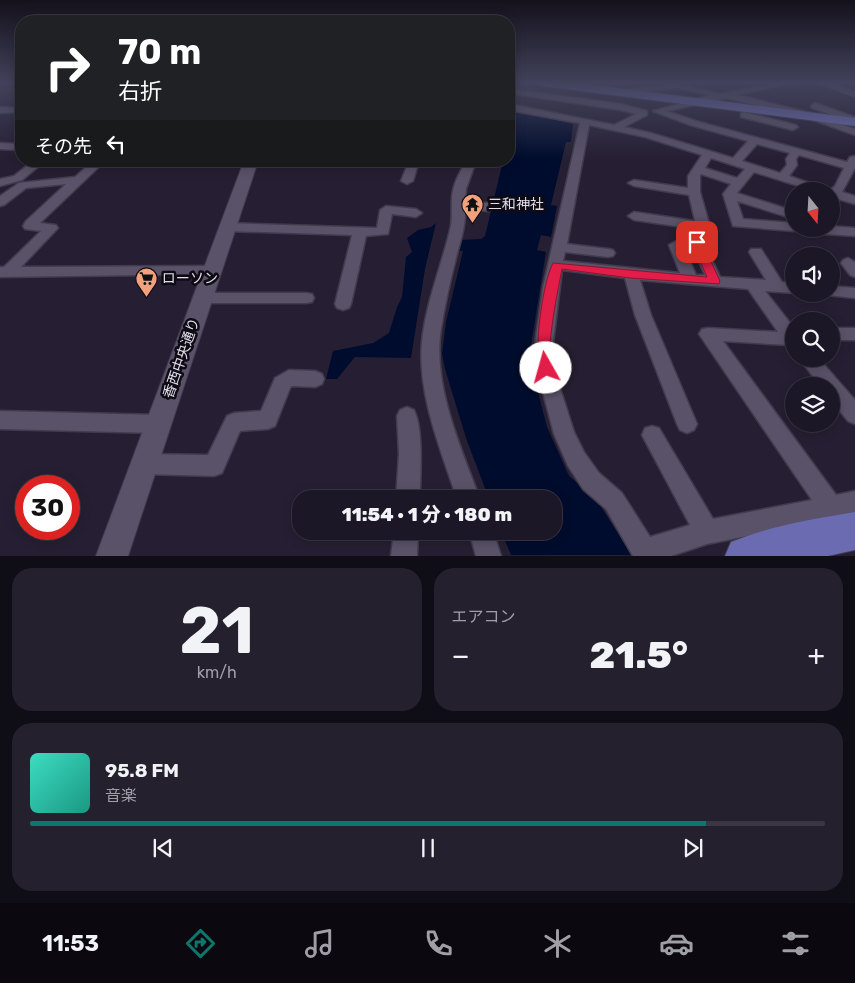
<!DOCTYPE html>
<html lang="ja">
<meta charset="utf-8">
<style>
:root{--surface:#1c1726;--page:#25202e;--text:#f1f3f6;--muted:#a09fa7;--line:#3a3643;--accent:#0f766e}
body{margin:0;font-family:Rubik,"Noto Sans JP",sans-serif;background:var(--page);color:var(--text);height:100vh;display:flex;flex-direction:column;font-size:19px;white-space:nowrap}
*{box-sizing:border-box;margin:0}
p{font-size:16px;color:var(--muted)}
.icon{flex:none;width:28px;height:28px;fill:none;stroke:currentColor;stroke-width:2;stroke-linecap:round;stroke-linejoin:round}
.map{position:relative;height:556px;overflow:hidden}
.sheet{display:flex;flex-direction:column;gap:12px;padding:12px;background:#0f0d15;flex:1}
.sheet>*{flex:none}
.top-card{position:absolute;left:15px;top:15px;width:500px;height:152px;border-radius:20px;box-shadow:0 2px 12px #0003,0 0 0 1px var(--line);background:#202124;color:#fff;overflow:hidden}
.needle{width:32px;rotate:162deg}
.buttons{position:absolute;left:785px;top:182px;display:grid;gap:10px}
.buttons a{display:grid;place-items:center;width:55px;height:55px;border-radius:50%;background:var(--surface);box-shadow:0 2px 12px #0003,0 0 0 1px var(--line);font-size:25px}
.speed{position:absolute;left:15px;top:475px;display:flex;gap:10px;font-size:25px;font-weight:700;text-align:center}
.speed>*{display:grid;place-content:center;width:65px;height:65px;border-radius:50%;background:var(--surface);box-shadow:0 2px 12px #0003,0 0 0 1px var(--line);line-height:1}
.speed .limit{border:8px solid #d22;background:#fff;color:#111}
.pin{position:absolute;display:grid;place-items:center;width:42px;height:42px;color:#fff;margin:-21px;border-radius:10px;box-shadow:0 2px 8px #0006}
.me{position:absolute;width:55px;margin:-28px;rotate:353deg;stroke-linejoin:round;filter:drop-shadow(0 0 4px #0008)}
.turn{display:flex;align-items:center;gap:18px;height:105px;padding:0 20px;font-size:22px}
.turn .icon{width:65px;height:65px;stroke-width:2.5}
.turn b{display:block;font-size:35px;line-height:42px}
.then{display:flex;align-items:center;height:48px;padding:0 20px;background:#0003;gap:10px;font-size:19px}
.big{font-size:38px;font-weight:800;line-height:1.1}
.sheet .card{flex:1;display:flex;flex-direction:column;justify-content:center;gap:8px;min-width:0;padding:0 18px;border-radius:20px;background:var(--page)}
.sheet .dial{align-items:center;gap:0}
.dial b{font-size:65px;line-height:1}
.song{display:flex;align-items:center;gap:15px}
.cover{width:60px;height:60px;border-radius:8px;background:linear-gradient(135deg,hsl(170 70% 55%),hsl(170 70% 35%))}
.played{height:5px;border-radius:2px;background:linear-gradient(90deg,var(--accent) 85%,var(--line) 85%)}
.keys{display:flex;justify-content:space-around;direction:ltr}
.heat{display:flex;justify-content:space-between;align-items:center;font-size:28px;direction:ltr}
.sheet .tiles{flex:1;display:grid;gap:12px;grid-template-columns:1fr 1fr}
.card:last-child{grid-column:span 2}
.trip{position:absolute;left:292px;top:490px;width:270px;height:50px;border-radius:20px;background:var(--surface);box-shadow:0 2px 12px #0003,0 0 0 1px var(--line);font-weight:800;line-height:50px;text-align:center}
.tab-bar{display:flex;height:80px;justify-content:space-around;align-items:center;background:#0b090f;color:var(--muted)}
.tab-bar .icon{width:35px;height:35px}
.tab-bar .active{color:var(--accent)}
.tab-bar b{font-size:22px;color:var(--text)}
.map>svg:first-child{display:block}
.water{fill:#000c2d}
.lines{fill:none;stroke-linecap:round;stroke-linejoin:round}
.minor-casing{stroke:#413b4c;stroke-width:3}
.tertiary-casing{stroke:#413b4c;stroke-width:2}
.primary-casing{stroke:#413b4c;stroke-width:2}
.minor{fill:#5a5269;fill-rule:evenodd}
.tertiary{fill:#5a5269;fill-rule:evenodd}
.primary{fill:#6b6bb1;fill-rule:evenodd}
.route{fill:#e11d48;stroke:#92132f}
.labels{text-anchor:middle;stroke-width:5;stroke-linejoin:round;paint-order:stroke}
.poi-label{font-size:14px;fill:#e1ddeb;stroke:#0e0b14;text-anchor:start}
.street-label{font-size:14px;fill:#e1ddeb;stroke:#0e0b14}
</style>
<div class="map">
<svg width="855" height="556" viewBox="0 0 855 556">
<rect width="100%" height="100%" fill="#261f33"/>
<!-- water -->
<g class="water">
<path d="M509,109L573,124L571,142H566L551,205L557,206L551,237L541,235L537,250L546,252L531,345L532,369L547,427L569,476L596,499L632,555H511L501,531H554V499H489L466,438L445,369L442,354L446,322L463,251L455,250L458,240L481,239L485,236L503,161H509V138L513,122L509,119Z"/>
<path d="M436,223L425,269L411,358L355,357L337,379H326L333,351L373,343L389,333L397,307L402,297L406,257L412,252L407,238L418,230L431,227Z"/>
</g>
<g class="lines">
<defs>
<g id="minor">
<path d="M782,82H796L737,95L811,113L855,129V135L805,117L726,98L667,111L696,121L847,162L850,157L855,156V168L842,192L855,196V204L831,197V191H814L754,172L737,193L794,211V219L737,201L743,219L794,223V229H799L794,231L733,226L723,194L731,184L701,174L700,176V192L714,241L712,244L705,245L720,277L766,280L749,252L751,249H761L782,282L794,283V293L765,291L794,328V347L788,345L723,341L836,495L855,491V515L707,544L671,556H633L606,509L583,489L568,466L554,434L541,385L534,351L543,287L580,123L509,110V104L614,125L636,114L621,110L509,93V89L621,104L647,111V115L624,127L651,133L733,158L748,141L690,125L653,111L711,95L677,88L628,93L624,91L628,89L677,84L720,94ZM589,125L645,137L702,155L688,176V188L634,180L628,183L634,186L689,195L695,221L634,212L628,216L634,220L697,229L699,238L692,239L690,242L705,275H696L683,245L676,241L669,245L680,273L563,261L565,252L608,257L613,256L615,253L613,250L608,249L567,244ZM757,144L790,153L786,159L787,165L780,173L742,161ZM799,155L844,168L835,186L830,190L789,176L797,165L796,159ZM711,158L745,169L737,178L705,168ZM562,270L625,278L635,315L677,424L680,430L687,433L694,430L697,424L651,315L640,280L748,289L778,332L708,328L702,329L699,334L812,500L713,519L659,428L652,426L645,428L642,435L690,525L650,537L622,493L599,473L584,452L574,432L559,385L552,351Z"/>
<path d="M815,103L855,117V123L812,108L811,106Z"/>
<path d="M0,107L21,108V112L0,113Z"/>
<path d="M744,112L796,125L798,127L793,130L741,117V113Z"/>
<path d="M0,143L21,144V150L0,149Z"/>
<path d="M33,161H45L22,180L0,186V179L14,176Z"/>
<path d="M93,161H105L40,223L56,225L58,228L21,267L211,266L216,268L218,271L216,274L0,277V267H4L41,231L25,229L23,226L26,221L66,184L26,188L4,205L0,206V196L19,183L75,177Z"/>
<path d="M409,161H419L413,181L407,184L401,181Z"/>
<path d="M466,161H476L466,189L465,202L489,203L495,207L489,211L465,209C466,226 460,242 456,258C450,281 445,305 441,329C432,384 461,448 480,499H457C441,450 417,394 422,341C426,303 441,267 450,230C453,219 451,208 452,197C453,184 460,172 466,161Z"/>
<path d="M386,206L416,209L422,213L416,217L392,214L388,234L366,236L351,304L349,308L343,310L337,308L335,304L352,235L227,231L220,227L227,223L377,228L380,210Z"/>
<path d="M831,226L855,228V236L810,233L803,229H831Z"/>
<path d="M848,258L855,262V277L850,275L841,263L843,260Z"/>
<path d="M831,286L855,288V298L826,295L831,294Z"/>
<path d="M201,293H306L312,294L314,298L312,302L306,303H201L195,302L193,298L195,294Z"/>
<rect x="831" y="328" width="24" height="12"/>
<path d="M800,359H819L855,400V424L848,421L831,400V386H820Z"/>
<path d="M289,370L315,371L322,374L324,379L322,384L315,387L292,386L290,388L275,426L268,429L240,431L222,473L214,476L143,474L135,471L132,464L135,457L143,454L208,455L227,416L234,413L261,411L275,378Z"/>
<path d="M407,407L414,410C424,431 420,474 420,499H396L399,454L397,416L400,410Z"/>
<path d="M0,411L158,415L165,418L168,424L165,430L158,433L0,429Z"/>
<path d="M394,531H418L417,556H391Z"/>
<path d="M469,531H493L501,556H476Z"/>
</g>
<g id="tertiary">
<path d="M814,82H828L855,91V97Z"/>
<path d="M244,161H258L128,556H96Z"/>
</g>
<g id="primary">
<path d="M536,82H569L855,118V126L542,86Z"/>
<path d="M855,512V550L828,556H725L731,542C770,526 813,519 855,512Z"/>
</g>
</defs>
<!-- minor casing -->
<use href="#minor" class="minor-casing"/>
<!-- tertiary casing -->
<use href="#tertiary" class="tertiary-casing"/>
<!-- primary casing -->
<use href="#primary" class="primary-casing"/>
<!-- minor -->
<use href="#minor" class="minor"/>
<!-- tertiary -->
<use href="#tertiary" class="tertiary"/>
<!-- primary -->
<use href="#primary" class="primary"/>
</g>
<!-- sky -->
<linearGradient id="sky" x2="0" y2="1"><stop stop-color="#15111c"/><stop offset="0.52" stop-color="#41425b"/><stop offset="1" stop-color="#41425b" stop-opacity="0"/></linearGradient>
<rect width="855" height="159" fill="url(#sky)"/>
<!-- route -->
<path class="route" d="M697,239L702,242L720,281L719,284L630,278L562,269C557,295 552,319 550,345C550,354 555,364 551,372L546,374L542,372C532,353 543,282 553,263L707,277L692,242Z"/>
<!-- icons -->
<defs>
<symbol id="temple-pin" viewBox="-11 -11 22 30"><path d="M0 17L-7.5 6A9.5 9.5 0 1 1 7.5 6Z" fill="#f1a17c" stroke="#0e0b14"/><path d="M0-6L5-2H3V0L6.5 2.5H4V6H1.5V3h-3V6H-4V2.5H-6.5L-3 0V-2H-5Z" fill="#111"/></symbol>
<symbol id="supermarket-pin" viewBox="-11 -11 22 30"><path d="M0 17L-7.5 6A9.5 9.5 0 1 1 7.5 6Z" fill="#f1a17c" stroke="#0e0b14"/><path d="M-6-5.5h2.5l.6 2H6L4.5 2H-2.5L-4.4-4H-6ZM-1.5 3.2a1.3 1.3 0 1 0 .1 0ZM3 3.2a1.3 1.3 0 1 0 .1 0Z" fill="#111"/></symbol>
</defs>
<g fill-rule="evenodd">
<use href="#temple-pin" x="460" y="192" width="25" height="34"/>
<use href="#supermarket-pin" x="134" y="266" width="25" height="34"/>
</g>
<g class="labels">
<!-- poi labels -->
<g class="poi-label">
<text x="488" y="209">三和神社</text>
<text x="162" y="283">ローソン</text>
</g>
<!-- street labels -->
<g class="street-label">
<text transform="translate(181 358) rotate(-71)" y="5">香西中央通り</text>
</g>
</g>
</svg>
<div class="buttons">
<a><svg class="needle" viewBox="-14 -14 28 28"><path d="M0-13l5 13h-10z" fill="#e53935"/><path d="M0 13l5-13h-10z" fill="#a09fa7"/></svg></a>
<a><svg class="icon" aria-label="sound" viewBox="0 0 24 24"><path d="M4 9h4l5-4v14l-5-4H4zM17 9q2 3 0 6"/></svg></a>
<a><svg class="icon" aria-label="search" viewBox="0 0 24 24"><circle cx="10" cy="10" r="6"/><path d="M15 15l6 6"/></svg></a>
<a><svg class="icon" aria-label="layers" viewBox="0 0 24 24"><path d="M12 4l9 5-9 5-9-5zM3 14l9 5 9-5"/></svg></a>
</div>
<div class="speed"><div class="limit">30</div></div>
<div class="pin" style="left:697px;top:242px;background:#d93025"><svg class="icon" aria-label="arrive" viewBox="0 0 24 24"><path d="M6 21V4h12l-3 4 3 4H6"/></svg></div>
<svg class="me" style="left:546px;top:368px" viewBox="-20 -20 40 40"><circle r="19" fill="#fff"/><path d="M0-13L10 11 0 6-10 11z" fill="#e11d48"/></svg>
<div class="trip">11:54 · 1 分 · 180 m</div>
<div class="top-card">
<div class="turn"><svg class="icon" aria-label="right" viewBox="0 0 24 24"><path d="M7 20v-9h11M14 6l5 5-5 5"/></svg><div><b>70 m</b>右折</div></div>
<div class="then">その先<svg class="icon" aria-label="left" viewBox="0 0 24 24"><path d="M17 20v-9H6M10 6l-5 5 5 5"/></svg></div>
</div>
</div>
<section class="sheet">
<div class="tiles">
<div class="card dial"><b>21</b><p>km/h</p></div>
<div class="card"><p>エアコン</p>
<div class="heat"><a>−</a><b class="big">21.5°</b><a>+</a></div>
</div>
<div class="card">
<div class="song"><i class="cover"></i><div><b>95.8 FM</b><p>音楽</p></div></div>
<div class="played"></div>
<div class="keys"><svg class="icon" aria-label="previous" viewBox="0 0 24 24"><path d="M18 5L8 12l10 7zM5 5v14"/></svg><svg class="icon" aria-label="pause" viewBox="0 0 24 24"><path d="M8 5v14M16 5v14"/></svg><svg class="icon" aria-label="next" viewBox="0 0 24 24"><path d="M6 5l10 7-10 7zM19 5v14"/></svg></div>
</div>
</div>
</section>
<nav class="tab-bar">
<b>11:53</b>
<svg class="icon active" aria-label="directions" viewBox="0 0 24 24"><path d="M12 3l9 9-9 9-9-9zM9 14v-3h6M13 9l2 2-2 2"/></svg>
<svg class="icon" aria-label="music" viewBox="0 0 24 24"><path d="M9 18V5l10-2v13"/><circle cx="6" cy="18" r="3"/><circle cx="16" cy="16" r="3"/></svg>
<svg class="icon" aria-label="phone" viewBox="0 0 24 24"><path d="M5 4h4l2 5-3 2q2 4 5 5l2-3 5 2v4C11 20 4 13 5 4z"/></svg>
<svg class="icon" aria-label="climate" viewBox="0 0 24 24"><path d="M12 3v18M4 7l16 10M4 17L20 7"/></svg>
<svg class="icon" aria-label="car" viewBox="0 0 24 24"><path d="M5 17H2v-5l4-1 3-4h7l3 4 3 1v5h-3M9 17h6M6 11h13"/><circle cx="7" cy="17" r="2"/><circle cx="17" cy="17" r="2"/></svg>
<svg class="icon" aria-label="filters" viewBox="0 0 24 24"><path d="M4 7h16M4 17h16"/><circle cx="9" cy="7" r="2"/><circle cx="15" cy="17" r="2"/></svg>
</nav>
